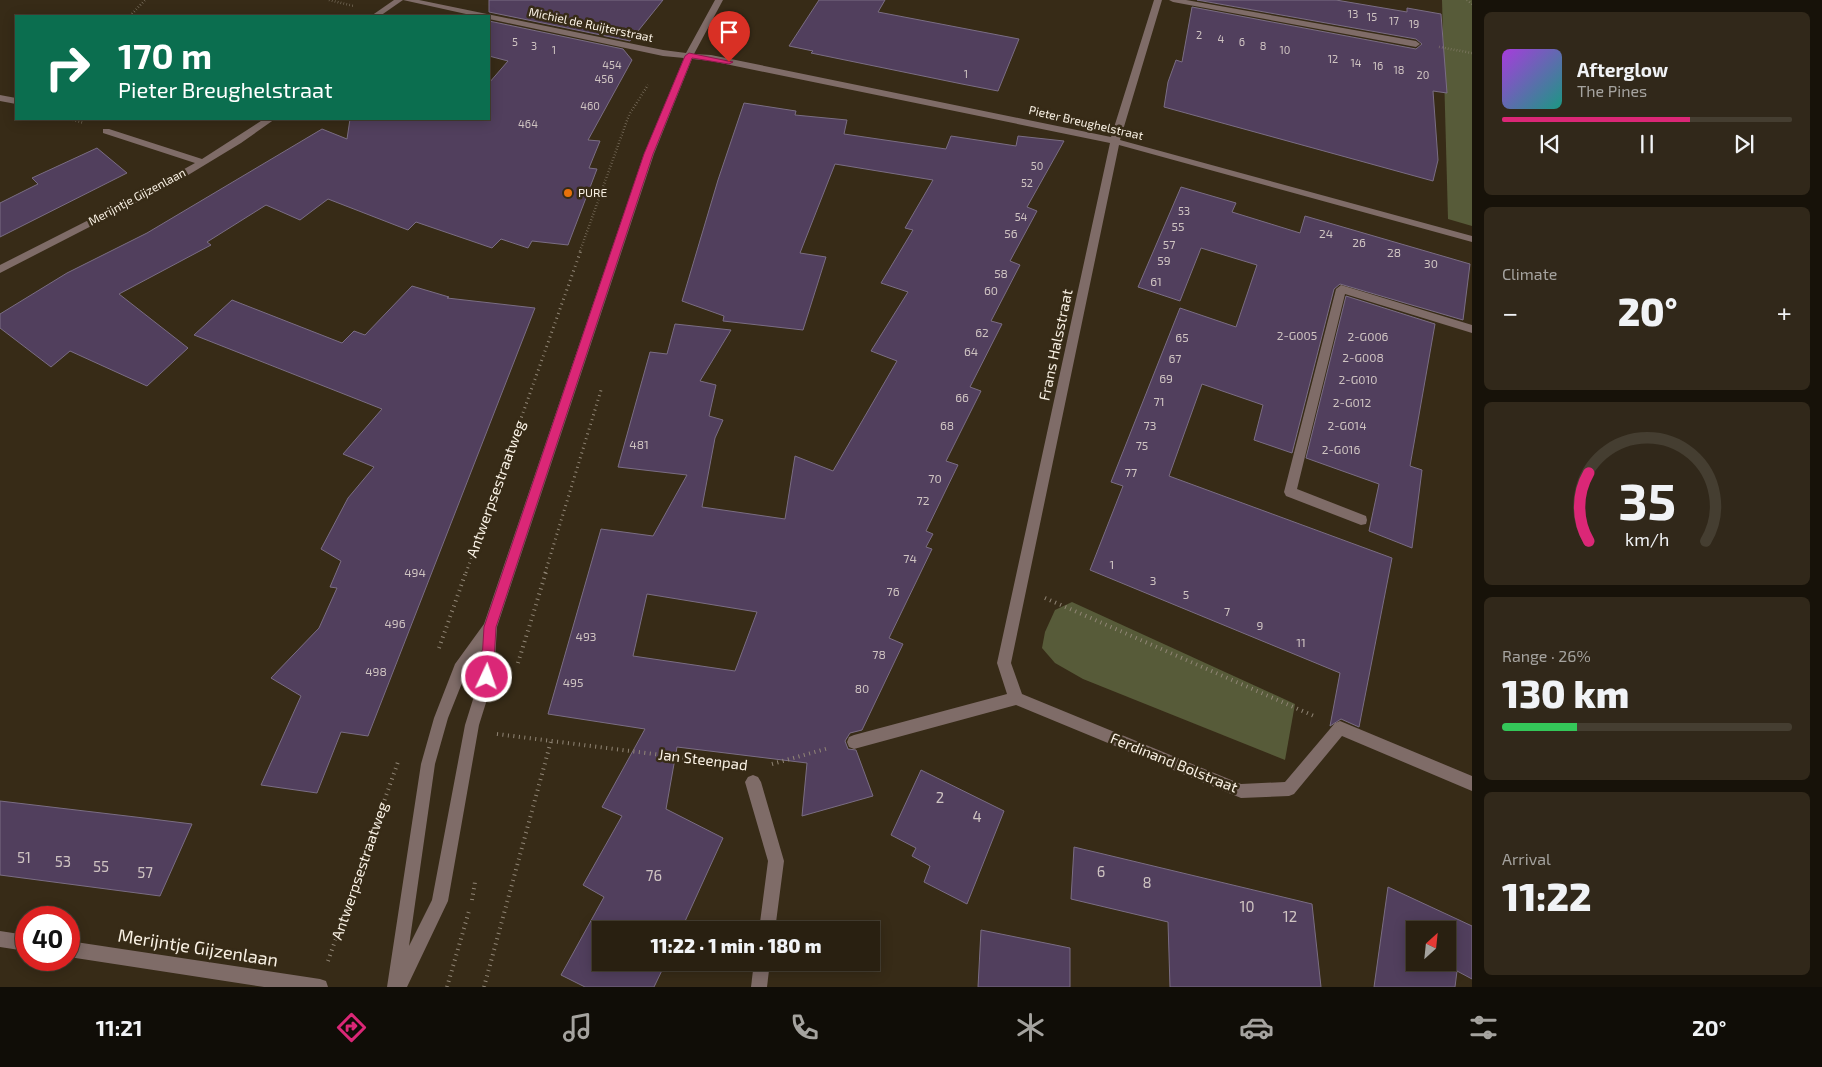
<!DOCTYPE html>
<meta charset="utf-8">
<style>
:root{--surface:#292011;--page:#31281a;--text:#f1f3f6;--muted:#a5a39f;--line:#453e31;--accent:#db2777}
body{margin:0;font-family:"Exo 2",sans-serif;background:var(--page);color:var(--text);height:100vh;display:flex;flex-direction:column;font-size:19px;white-space:nowrap}
*{box-sizing:border-box;margin:0}
p{font-size:16px;color:var(--muted)}
.icon{flex:none;width:28px;height:28px;fill:none;stroke:currentColor;stroke-width:2;stroke-linecap:round;stroke-linejoin:round}
.map{position:relative;flex:1;overflow:hidden}
.panel{display:flex;flex-direction:column;gap:12px;padding:12px;background:#171209;width:350px}
.panel>*{flex:none}
.top-card{position:absolute;left:15px;top:15px;width:475px;height:105px;border-radius:0px;box-shadow:0 2px 12px #0003,0 0 0 1px var(--line);background:#0b6e4f;color:#fff;overflow:hidden}
.needle{width:32px;rotate:27deg}
.tools{position:absolute;left:1406px;top:921px;display:grid;gap:10px}
.tools a{display:grid;place-items:center;width:50px;height:50px;border-radius:0px;background:var(--surface);box-shadow:0 2px 12px #0003,0 0 0 1px var(--line);font-size:25px}
.speed{position:absolute;left:15px;top:906px;display:flex;gap:10px;font-size:25px;font-weight:700;text-align:center}
.speed>*{display:grid;place-content:center;width:65px;height:65px;border-radius:50%;background:var(--surface);box-shadow:0 2px 12px #0003,0 0 0 1px var(--line);line-height:1}
.speed .limit{border:8px solid #d22;background:#fff;color:#111}
.pin{position:absolute;display:grid;place-items:center;width:42px;height:42px;color:#fff;margin:-51px -21px;border-radius:50% 50% 50% 0;rotate:-45deg;box-shadow:0 0 5px #0007}
.pin .icon{rotate:45deg}
.me{position:absolute;width:55px;margin:-28px;rotate:3deg;stroke-linejoin:round;filter:drop-shadow(0 0 4px #0008)}
.turn{display:flex;align-items:center;gap:18px;height:105px;padding:0 20px;font-size:22px}
.turn .icon{width:65px;height:65px;stroke-width:2.5}
.turn b{display:block;font-size:35px;line-height:42px}
.big{font-size:38px;font-weight:800;line-height:1.1}
.panel .card{flex:1;display:flex;flex-direction:column;justify-content:center;gap:8px;min-width:0;padding:0 18px;border-radius:8px;background:var(--page)}
.panel .dial{align-items:center;gap:0}
.dial svg{height:130px;overflow:visible;fill:none;stroke:var(--line);stroke-width:7;stroke-linecap:round;text-anchor:middle}
.dial text{fill:var(--text);stroke:none}
.song{display:flex;align-items:center;gap:15px}
.cover{width:60px;height:60px;border-radius:8px;background:linear-gradient(135deg,hsl(280 70% 55%),hsl(170 70% 35%))}
.played{height:5px;border-radius:2px;background:linear-gradient(90deg,var(--accent) 65%,var(--line) 65%)}
.keys{display:flex;justify-content:space-around;direction:ltr}
.heat{display:flex;justify-content:space-between;align-items:center;font-size:28px;direction:ltr}
.charge{height:8px;border-radius:4px;background:linear-gradient(90deg,#34c759 26%,var(--line) 0)}
.trip{position:absolute;left:592px;top:921px;width:288px;height:50px;border-radius:0px;background:var(--surface);box-shadow:0 2px 12px #0003,0 0 0 1px var(--line);font-weight:800;line-height:50px;text-align:center}
.tabs{display:flex;height:80px;justify-content:space-around;align-items:center;background:#100d07;color:var(--muted)}
.tabs .icon{width:35px;height:35px}
.tabs .on{color:var(--accent)}
.tabs b{font-size:22px;color:var(--text)}
main{display:flex;flex:1;min-height:0}
.map>svg:first-child{display:block}
.green{fill:#575b39}
.building{fill:#513f5d;stroke:#7a6d83;fill-rule:evenodd}
.lines{fill:none;stroke-linecap:round;stroke-linejoin:round}
.path-far2{stroke:#918676;stroke-width:2.5;stroke-dasharray:0.5 2.5;stroke-linecap:butt}
.path-far1{stroke:#918676;stroke-width:3;stroke-dasharray:1 4;stroke-linecap:butt}
.path{stroke:#918676;stroke-width:4;stroke-dasharray:1 4.5;stroke-linecap:butt}
.minor{fill:#7f6c68;fill-rule:evenodd}
.route{fill:#db2777;stroke:#8e194d}
.food-dot{fill:#e8710a;stroke:#372b17;stroke-width:2}
.labels{text-anchor:middle;stroke-width:5;stroke-linejoin:round;paint-order:stroke}
.far-number-label{font-size:11px;fill:#cfc4c2}
.far-street-label{font-size:12px;fill:#f9f1e4;stroke:#372b17}
.far-poi-label{font-size:12px;fill:#f9f1e4;stroke:#372b17;text-anchor:start}
.number-label{font-size:12px;fill:#cfc4c2}
.street-label{font-size:15px;fill:#f9f1e4;stroke:#372b17}
.near-number-label{font-size:15px;fill:#cfc4c2}
.near-street-label{font-size:18px;fill:#f9f1e4;stroke:#372b17}
</style>
<main>
<div class="map">
<svg width="1472" height="987" viewBox="0 0 1472 987">
<rect width="100%" height="100%" fill="#372b17"/>
<!-- green -->
<g class="green">
<path d="M1442,0H1472V226L1448,219Z"/>
<path d="M1072,602L1295,704L1285,760L1083,679L1055,663L1042,648L1045,632L1055,610Z"/>
</g>
<!-- building -->
<g class="building">
<path d="M489,0H663L630,41L489,12Z"/>
<path d="M819,0H885L878,12L1019,39L998,91L962,84L811,53L813,51L789,46Z"/>
<path d="M1197,0H1336L1407,12V8L1441,14L1447,93L1433,91L1438,160L1433,181L1164,107L1168,82L1176,60L1182,62L1192,7L1416,49L1422,44L1416,39Z"/>
<path d="M489,21L623,49L632,60L588,140L600,141L589,168L597,169L568,245L532,241L528,248L501,239L492,248L416,222L408,230L328,199L300,220L266,205L207,242L211,245L119,294L188,348L147,386L70,351L51,367L0,328V314L67,273L147,233L322,129L347,139L350,119H489V83L508,61L489,56Z"/>
<path d="M744,103L796,111L795,115L847,120L844,134L946,149L951,136L1016,146L1018,136L1064,141L1027,207L1037,211L1010,261L1020,265L991,321L1002,324L970,387L981,391L946,461L958,465L926,531L933,534L926,547L932,549L889,638L903,644L862,730L850,733L845,741L848,749L856,750L873,796L802,816L807,763L677,747L666,809L723,838L681,930H601V962H666L654,987H585L561,975L604,897L583,885L622,816L602,807L645,729L548,714L601,529L653,536L687,475L618,467L650,352L667,354L675,324L731,330L700,381L716,385L709,416L723,420L715,438L702,507L785,519L795,456L833,471L897,361L871,351L908,292L881,283L913,230L905,228L933,180L835,164L800,253L826,257L803,330L723,321L724,316L682,301L718,180ZM647,594L757,612L735,671L633,656Z"/>
<path d="M97,148L127,173L0,237V203L38,184L32,178Z"/>
<path d="M1181,187L1236,203L1232,212L1300,233L1305,216L1470,264L1463,320L1340,284L1334,289L1292,453L1254,440L1263,405L1202,384L1169,476L1392,558L1359,727L1341,719L1330,726L1340,673L1090,570L1123,486L1111,482L1180,308L1236,327L1257,265L1201,248L1180,301L1138,287Z"/>
<path d="M412,286L449,297L447,298L535,308L368,736L341,732L317,793L261,785L301,696L271,678L319,628L337,588L330,587L341,561L321,549L348,498L374,467L343,454L382,409L194,335L232,300L342,343L354,331L365,335Z"/>
<path d="M1346,296L1435,324L1410,466L1422,470L1412,548L1369,531L1379,484L1306,458Z"/>
<path d="M921,770L1004,811L967,904L924,882L930,866L912,856L916,848L891,835Z"/>
<path d="M0,801L144,818L192,824L160,896L0,875Z"/>
<path d="M1074,847L1312,904L1321,987H1170L1168,922L1071,899Z"/>
<path d="M1388,887L1472,926V979L1457,971L1455,987H1374ZM1415,930H1448V962H1415Z"/>
<path d="M981,930L1070,948V987H978Z"/>
</g>
<g class="lines">
<!-- path-far2 -->
<g class="path-far2">
<path d="M329,0L354,6"/>
<path d="M1467,0L1472,4"/>
<path d="M130,16L145,0"/>
<path d="M1439,47L1472,53"/>
<path d="M70,119L84,123"/>
<path d="M580,251L629,115L648,85"/>
</g>
<!-- path-far1 -->
<g class="path-far1">
<path d="M466,573L581,250"/>
<path d="M545,573L602,387"/>
</g>
<!-- path -->
<g class="path">
<path d="M1045,598L1314,716"/>
<path d="M439,648L466,572"/>
<path d="M518,663L546,572"/>
<path d="M497,734L732,764"/>
<path d="M772,764L829,748"/>
<path d="M472,900L475,882"/>
<path d="M328,961L399,759"/>
<path d="M447,987L469,911"/>
<path d="M484,987L551,741"/>
</g>
<!-- minor -->
<g class="minor">
<path d="M394,0H419L663,50L686,53L715,0H723L694,54L711,55L1111,137L1154,0H1162L1120,140L1472,236V242L1119,145L1011,663L1022,694L1241,784L1285,782L1335,723L1340,721L1472,776V791L1342,736L1294,794L1289,796L1241,798L1016,705L854,749L849,747L847,742L849,737L854,735L1007,694L997,663L1110,143L711,61L692,59L654,154L497,627L494,677L479,725L448,901L407,987H387L421,764L434,718L455,664L484,624L644,154L684,58L663,56L489,19V16H475L403,0L380,16H371ZM482,650L480,677L465,725L432,900L409,946L435,764L448,718L466,673Z"/>
<path d="M1169,0H1186L1416,41L1420,44L1416,47L1173,2Z"/>
<path d="M0,95L16,98V104L0,101Z"/>
<path d="M264,119H275L241,143L175,183L0,273V265L134,197L195,163L103,133V129H109L202,159Z"/>
<path d="M1341,285L1472,325V333L1345,294L1297,489L1366,516L1367,520L1366,524L1361,525L1286,496L1284,492L1336,289Z"/>
<path d="M753,775L758,777L761,782L784,861L775,930H759L768,861L745,782L748,777Z"/>
<path d="M0,931L26,935V951L0,947Z"/>
<path d="M69,941L320,979L326,981L328,987H264L69,957Z"/>
<path d="M754,962H770L767,987H751Z"/>
</g>
</g>
<!-- route -->
<path class="route" d="M689,53L733,62L729,64L692,58L653,154L496,627L493,677L492,681L487,683L482,681L481,677L484,627L644,154L685,56Z"/>
<!-- markers -->
<circle class="food-dot" cx="568" cy="193" r="5"/>
<g class="labels">
<!-- far-number labels -->
<g class="far-number-label">
<text x="1353" y="18">13</text>
<text x="1372" y="21">15</text>
<text x="1394" y="25">17</text>
<text x="1414" y="28">19</text>
<text x="1199" y="39">2</text>
<text x="1221" y="43">4</text>
<text x="515" y="46">5</text>
<text x="1242" y="46">6</text>
<text x="534" y="50">3</text>
<text x="1263" y="50">8</text>
<text x="554" y="54">1</text>
<text x="1285" y="54">10</text>
<text x="1333" y="63">12</text>
<text x="1356" y="67">14</text>
<text x="612" y="69">454</text>
<text x="1378" y="70">16</text>
<text x="1399" y="74">18</text>
<text x="966" y="78">1</text>
<text x="1423" y="79">20</text>
<text x="604" y="83">456</text>
<text x="590" y="110">460</text>
<text x="528" y="128">464</text>
<text x="1037" y="170">50</text>
<text x="1027" y="187">52</text>
<text x="1184" y="215">53</text>
<text x="1021" y="221">54</text>
</g>
<!-- far-street labels -->
<g class="far-street-label">
<text transform="translate(591 25) rotate(12)" y="4">Michiel de Ruijterstraat</text>
<text transform="translate(1086 123) rotate(13)" y="4">Pieter Breughelstraat</text>
<text transform="translate(137 197) rotate(-28)" y="4">Merijntje Gijzenlaan</text>
</g>
<!-- far-poi labels -->
<g class="far-poi-label">
<text x="578" y="197">PURE</text>
</g>
<!-- number labels -->
<g class="number-label">
<text x="1178" y="231">55</text>
<text x="1011" y="238">56</text>
<text x="1326" y="238">24</text>
<text x="1359" y="247">26</text>
<text x="1169" y="249">57</text>
<text x="1394" y="257">28</text>
<text x="1164" y="265">59</text>
<text x="1431" y="268">30</text>
<text x="1001" y="278">58</text>
<text x="1156" y="286">61</text>
<text x="991" y="295">60</text>
<text x="982" y="337">62</text>
<text x="1297" y="340">2-G005</text>
<text x="1368" y="341">2-G006</text>
<text x="1182" y="342">65</text>
<text x="971" y="356">64</text>
<text x="1363" y="362">2-G008</text>
<text x="1175" y="363">67</text>
<text x="1166" y="383">69</text>
<text x="1358" y="384">2-G010</text>
<text x="962" y="402">66</text>
<text x="1159" y="406">71</text>
<text x="1352" y="407">2-G012</text>
<text x="947" y="430">68</text>
<text x="1150" y="430">73</text>
<text x="1347" y="430">2-G014</text>
<text x="639" y="449">481</text>
<text x="1142" y="450">75</text>
<text x="1341" y="454">2-G016</text>
<text x="1131" y="477">77</text>
<text x="935" y="483">70</text>
<text x="923" y="505">72</text>
<text x="910" y="563">74</text>
<text x="1112" y="569">1</text>
<text x="415" y="577">494</text>
<text x="1153" y="585">3</text>
<text x="893" y="596">76</text>
<text x="1186" y="599">5</text>
<text x="1227" y="616">7</text>
<text x="395" y="628">496</text>
<text x="1260" y="630">9</text>
<text x="586" y="641">493</text>
<text x="1301" y="647">11</text>
<text x="879" y="659">78</text>
<text x="376" y="676">498</text>
<text x="573" y="687">495</text>
<text x="862" y="693">80</text>
</g>
<!-- street labels -->
<g class="street-label">
<text transform="translate(1056 345) rotate(-78)" y="5">Frans Halsstraat</text>
<text transform="translate(496 489) rotate(-70)" y="5">Antwerpsestraatweg</text>
<text transform="translate(703 760) rotate(7)" y="5">Jan Steenpad</text>
<text transform="translate(1174 763) rotate(22)" y="5">Ferdinand Bolstraat</text>
<text transform="translate(360 871) rotate(-71)" y="5">Antwerpsestraatweg</text>
</g>
<!-- near-number labels -->
<g class="near-number-label">
<text x="940" y="803">2</text>
<text x="977" y="822">4</text>
<text x="24" y="863">51</text>
<text x="63" y="867">53</text>
<text x="101" y="872">55</text>
<text x="1101" y="877">6</text>
<text x="145" y="878">57</text>
<text x="654" y="881">76</text>
<text x="1147" y="888">8</text>
<text x="1247" y="912">10</text>
<text x="1290" y="922">12</text>
</g>
<!-- near-street labels -->
<g class="near-street-label">
<text transform="translate(198 948) rotate(9)" y="6">Merijntje Gijzenlaan</text>
</g>
</g>
</svg>
<div class="tools">
<a><svg class="needle" viewBox="-14 -14 28 28"><path d="M0-13l5 13h-10z" fill="#e53935"/><path d="M0 13l5-13h-10z" fill="#a5a39f"/></svg></a>
</div>
<div class="speed"><div class="limit">40</div></div>
<div class="pin" style="left:729px;top:62px;background:#d93025"><svg class="icon" aria-label="arrive" viewBox="0 0 24 24"><path d="M6 21V4h12l-3 4 3 4H6"/></svg></div>
<svg class="me" style="left:487px;top:677px" viewBox="-20 -20 40 40"><circle r="17" fill="#db2777" stroke="#fff" stroke-width="3"/><path d="M0-11L8 9 0 5-8 9z" fill="#fff"/></svg>
<div class="trip">11:22 · 1 min · 180 m</div>
<div class="top-card">
<div class="turn"><svg class="icon" aria-label="right" viewBox="0 0 24 24"><path d="M7 20v-9h11M14 6l5 5-5 5"/></svg><div><b>170 m</b>Pieter Breughelstraat</div></div>
</div>
</div>
<section class="panel">
<div class="card">
<div class="song"><i class="cover"></i><div><b>Afterglow</b><p>The Pines</p></div></div>
<div class="played"></div>
<div class="keys"><svg class="icon" aria-label="previous" viewBox="0 0 24 24"><path d="M18 5L8 12l10 7zM5 5v14"/></svg><svg class="icon" aria-label="pause" viewBox="0 0 24 24"><path d="M8 5v14M16 5v14"/></svg><svg class="icon" aria-label="next" viewBox="0 0 24 24"><path d="M6 5l10 7-10 7zM19 5v14"/></svg></div>
</div>
<div class="card"><p>Climate</p>
<div class="heat"><a>−</a><b class="big">20°</b><a>+</a></div>
</div>
<div class="card dial"><svg viewBox="0 0 100 80">
<path d="M14 69A42 42 0 1 1 86 69"/>
<path d="M14 69A42 42 0 0 1 14 27" stroke="#db2777"/>
<text x="50" y="56" font-size="32" font-weight="700">35</text>
<text x="50" y="72" font-size="11">km/h</text>
</svg></div>
<div class="card"><p>Range · 26%</p><b class="big">130 km</b><div class="charge"></div></div>
<div class="card"><p>Arrival</p><b class="big">11:22</b></div>
</section>
</main>
<nav class="tabs">
<b>11:21</b>
<svg class="icon on" aria-label="directions" viewBox="0 0 24 24"><path d="M12 3l9 9-9 9-9-9zM9 14v-3h6M13 9l2 2-2 2"/></svg>
<svg class="icon" aria-label="music" viewBox="0 0 24 24"><path d="M9 18V5l10-2v13"/><circle cx="6" cy="18" r="3"/><circle cx="16" cy="16" r="3"/></svg>
<svg class="icon" aria-label="phone" viewBox="0 0 24 24"><path d="M5 4h4l2 5-3 2q2 4 5 5l2-3 5 2v4C11 20 4 13 5 4z"/></svg>
<svg class="icon" aria-label="climate" viewBox="0 0 24 24"><path d="M12 3v18M4 7l16 10M4 17L20 7"/></svg>
<svg class="icon" aria-label="car" viewBox="0 0 24 24"><path d="M5 17H2v-5l4-1 3-4h7l3 4 3 1v5h-3M9 17h6M6 11h13"/><circle cx="7" cy="17" r="2"/><circle cx="17" cy="17" r="2"/></svg>
<svg class="icon" aria-label="filters" viewBox="0 0 24 24"><path d="M4 7h16M4 17h16"/><circle cx="9" cy="7" r="2"/><circle cx="15" cy="17" r="2"/></svg>
<b>20°</b>
</nav>
